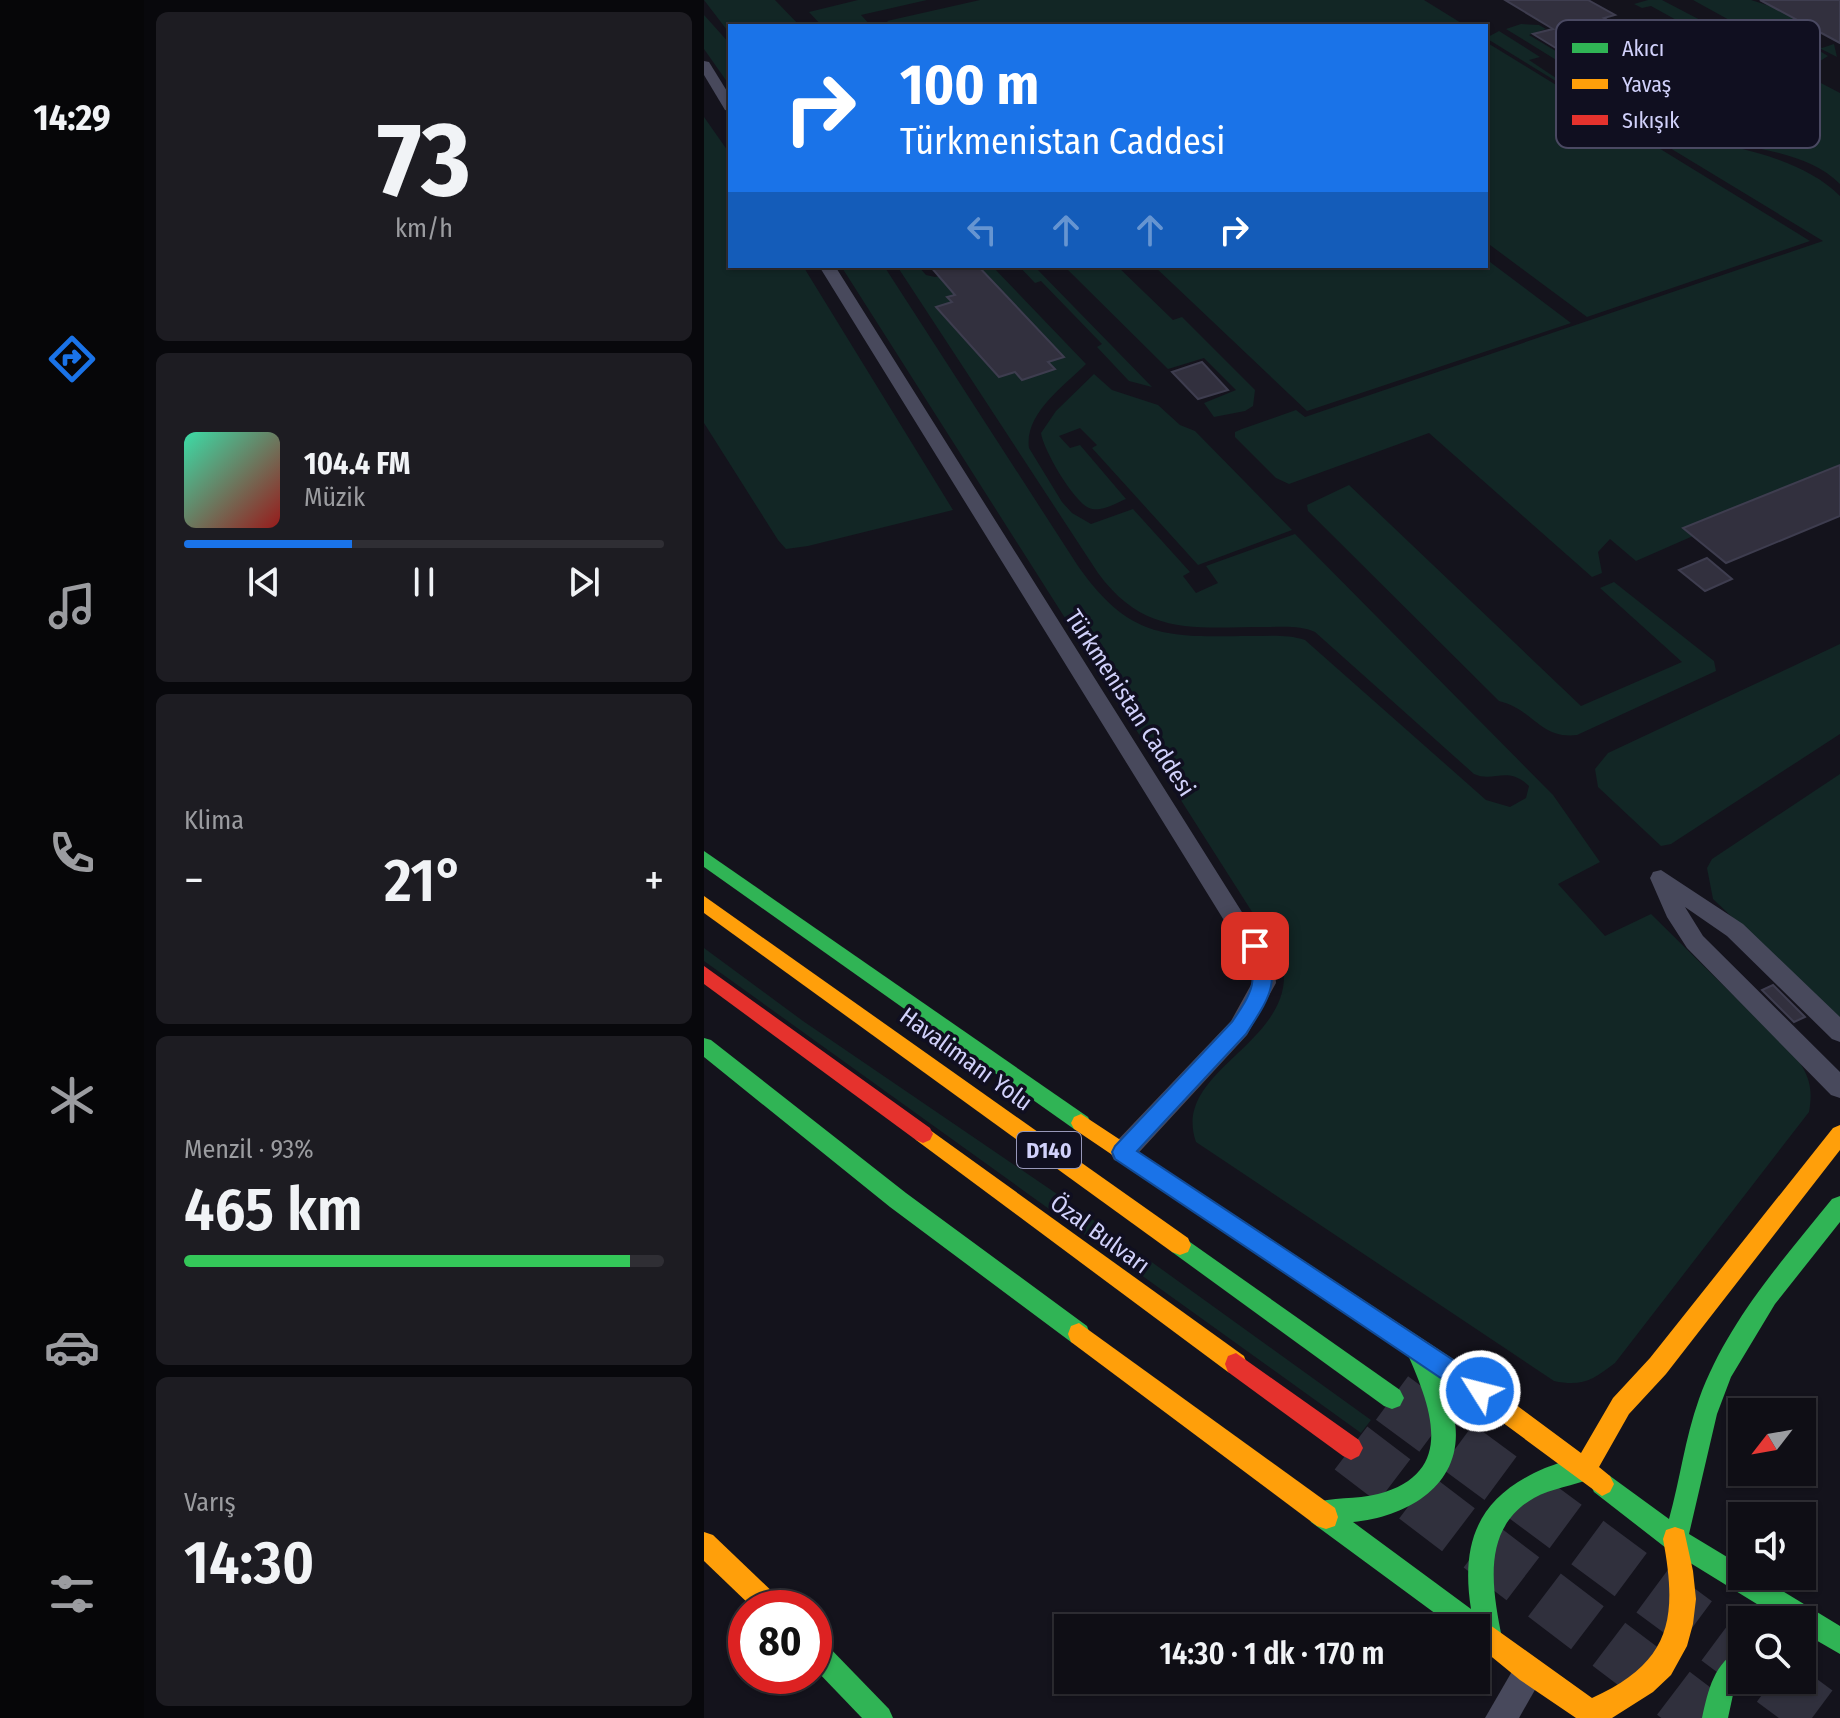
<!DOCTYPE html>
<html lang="tr">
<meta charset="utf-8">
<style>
:root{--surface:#0f0e15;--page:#1d1c22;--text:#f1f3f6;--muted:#9b9ca0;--line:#2f2e34;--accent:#1a73e8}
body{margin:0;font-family:"Fira Sans Condensed",sans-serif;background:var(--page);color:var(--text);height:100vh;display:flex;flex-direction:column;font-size:30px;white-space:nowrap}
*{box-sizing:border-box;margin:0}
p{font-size:26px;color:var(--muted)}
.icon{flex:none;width:44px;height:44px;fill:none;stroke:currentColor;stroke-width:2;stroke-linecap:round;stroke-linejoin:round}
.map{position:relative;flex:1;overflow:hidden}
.drawer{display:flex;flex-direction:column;gap:12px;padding:12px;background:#08080c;width:560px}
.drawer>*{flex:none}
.hud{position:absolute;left:24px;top:24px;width:760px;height:244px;border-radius:0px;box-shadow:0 2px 6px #0004,0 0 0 2px var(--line);background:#1a73e8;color:#fff;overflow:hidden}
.needle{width:52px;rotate:239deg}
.fabs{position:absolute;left:1024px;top:1398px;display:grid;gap:16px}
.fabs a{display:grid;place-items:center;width:88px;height:88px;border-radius:0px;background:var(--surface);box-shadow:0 2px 6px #0004,0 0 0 2px var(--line);font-size:40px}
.speed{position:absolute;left:24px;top:1590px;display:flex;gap:16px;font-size:40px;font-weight:700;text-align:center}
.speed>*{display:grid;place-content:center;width:104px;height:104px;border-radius:50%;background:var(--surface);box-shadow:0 2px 6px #0004,0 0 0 2px var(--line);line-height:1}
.speed .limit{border:12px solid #d22;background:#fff;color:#111}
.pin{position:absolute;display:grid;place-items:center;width:68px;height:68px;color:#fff;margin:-34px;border-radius:16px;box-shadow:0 4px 12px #0006}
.me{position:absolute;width:88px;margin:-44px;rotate:306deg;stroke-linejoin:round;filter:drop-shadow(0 0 6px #0008)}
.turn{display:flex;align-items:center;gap:28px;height:168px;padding:0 40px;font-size:36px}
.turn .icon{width:104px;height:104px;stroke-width:2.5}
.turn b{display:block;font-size:56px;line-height:68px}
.lanes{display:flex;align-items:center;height:76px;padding:0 40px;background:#0003;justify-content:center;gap:40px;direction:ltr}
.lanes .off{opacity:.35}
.big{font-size:60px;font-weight:600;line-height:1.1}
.drawer .card{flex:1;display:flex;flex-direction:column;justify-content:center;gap:12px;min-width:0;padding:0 28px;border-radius:12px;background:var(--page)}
.drawer .dial{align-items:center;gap:0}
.dial b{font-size:104px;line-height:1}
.song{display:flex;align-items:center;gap:24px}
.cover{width:96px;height:96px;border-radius:12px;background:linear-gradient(135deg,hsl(160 70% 55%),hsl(0 70% 35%))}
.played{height:8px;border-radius:4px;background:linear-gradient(90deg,var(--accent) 35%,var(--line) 35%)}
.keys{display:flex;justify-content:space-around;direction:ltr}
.heat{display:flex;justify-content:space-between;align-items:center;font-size:44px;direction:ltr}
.charge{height:12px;border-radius:6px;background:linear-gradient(90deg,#34c759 93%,var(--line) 0)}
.trip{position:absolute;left:350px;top:1614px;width:436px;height:80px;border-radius:0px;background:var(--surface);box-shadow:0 2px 6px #0004,0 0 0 2px var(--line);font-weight:600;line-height:80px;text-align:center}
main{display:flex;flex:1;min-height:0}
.tab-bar{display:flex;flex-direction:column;width:144px;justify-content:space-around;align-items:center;background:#060608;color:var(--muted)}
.tab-bar .icon{width:56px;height:56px}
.tab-bar .current{color:var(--accent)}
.tab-bar b{font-size:36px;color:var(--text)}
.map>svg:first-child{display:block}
.green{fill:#122625}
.building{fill:#32303e;stroke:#3e3d4f;stroke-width:2}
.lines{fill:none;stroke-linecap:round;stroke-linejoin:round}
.highway-tunnel{stroke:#30303d;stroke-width:54;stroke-dasharray:54 27;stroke-linecap:butt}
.street{fill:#48495c;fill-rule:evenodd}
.fast{fill:#30b455;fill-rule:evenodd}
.slow{fill:#ff9f0a;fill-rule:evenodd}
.jam{fill:#e5322d;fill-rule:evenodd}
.route{fill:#1a73e8;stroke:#114b97;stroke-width:2}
.labels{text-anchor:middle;stroke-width:7;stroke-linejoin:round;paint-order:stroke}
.shield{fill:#100f20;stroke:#9797b9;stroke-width:2}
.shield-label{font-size:22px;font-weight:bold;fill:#d1d1fb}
.street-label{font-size:24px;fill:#d1d1fb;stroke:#100f20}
.key{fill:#100f20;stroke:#4a4962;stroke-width:2}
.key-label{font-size:22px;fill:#d1d1fb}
</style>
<main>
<nav class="tab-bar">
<b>14:29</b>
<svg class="icon current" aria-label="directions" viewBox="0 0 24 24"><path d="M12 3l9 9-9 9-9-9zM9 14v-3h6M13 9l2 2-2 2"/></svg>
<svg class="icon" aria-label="music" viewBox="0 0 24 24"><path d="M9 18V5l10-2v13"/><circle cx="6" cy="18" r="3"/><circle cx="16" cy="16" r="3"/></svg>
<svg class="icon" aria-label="phone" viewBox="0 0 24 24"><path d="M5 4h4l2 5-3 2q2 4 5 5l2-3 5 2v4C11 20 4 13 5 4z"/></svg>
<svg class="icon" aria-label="climate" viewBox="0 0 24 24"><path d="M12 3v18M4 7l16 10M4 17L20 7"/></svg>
<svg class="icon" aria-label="car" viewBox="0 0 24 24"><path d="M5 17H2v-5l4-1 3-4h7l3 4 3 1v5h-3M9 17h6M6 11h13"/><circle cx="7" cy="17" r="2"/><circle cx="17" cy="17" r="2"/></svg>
<svg class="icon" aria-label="filters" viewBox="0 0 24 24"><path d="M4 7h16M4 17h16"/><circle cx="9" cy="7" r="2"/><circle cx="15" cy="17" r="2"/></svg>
</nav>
<section class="drawer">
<div class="card dial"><b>73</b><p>km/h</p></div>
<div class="card">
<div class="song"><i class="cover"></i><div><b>104.4 FM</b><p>Müzik</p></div></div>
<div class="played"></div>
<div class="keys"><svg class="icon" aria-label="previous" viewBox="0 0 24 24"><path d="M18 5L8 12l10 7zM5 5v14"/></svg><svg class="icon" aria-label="pause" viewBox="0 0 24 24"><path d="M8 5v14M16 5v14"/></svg><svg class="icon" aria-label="next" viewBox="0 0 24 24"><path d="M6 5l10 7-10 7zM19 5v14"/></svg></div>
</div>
<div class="card"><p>Klima</p>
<div class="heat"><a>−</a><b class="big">21°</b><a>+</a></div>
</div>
<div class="card"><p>Menzil · 93%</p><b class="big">465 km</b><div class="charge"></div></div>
<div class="card"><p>Varış</p><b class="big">14:30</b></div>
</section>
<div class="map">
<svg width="1136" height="1718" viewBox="0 0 1136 1718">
<rect width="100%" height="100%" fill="#14131c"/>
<!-- green -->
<g class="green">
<path d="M0,0H71L96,26H26V34Z"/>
<path d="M154,0H223L157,15L167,26H118L105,12Z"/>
<path d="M276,0H720L762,26H188L183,21Z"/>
<path d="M944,0H958L1136,93V184C1101,149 1038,148 992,136L993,127L1004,124L1017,131L1112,97L947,6L938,8L930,4Z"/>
<path d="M989,0H1047L1069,7L1097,0L1106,22L1084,30L1118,48L1130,44L1133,57L1084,32L1124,56L1113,63H1103Z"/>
<path d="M0,15L26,44V86L0,49Z"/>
<path d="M817,24L835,25L842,29L825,35L880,68L870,71L802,29Z"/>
<path d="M795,31L836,57L825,60L855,80L869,75L948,126L981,138L954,144L782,38Z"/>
<path d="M782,42L1106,241L883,317L782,242Z"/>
<path d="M0,117L26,154V266H99L249,510L104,546L82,549L74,540L0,423Z"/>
<path d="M981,140C1030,144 1101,160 1136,196V465L980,528L989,536L932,561L906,539L894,552L898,573L888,577L725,433L585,484L572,478L531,437V432L538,429L592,410L601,417L1119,241L961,145Z"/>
<path d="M782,259L867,323L603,411L450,266H782Z"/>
<path d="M137,266H180L374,566C426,640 463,637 546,636C564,636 584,634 601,640L782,800L806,807L822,798L825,786C803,765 790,783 770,774L611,632C596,625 578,627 562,627C490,627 441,637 394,573L193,266H214L222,275L231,277L288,266L382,364C360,386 320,414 325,448L358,502L368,513L387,524L429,509L486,572L479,576L492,593L514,583L502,566L591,534L849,795L896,862L854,884L901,936L947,914L1092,1057C1106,1077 1109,1089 1105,1112L911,1363C889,1380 878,1387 850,1381L492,1142C466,1068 598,1043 578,959Z"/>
<path d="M315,266H330L448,387L425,381L393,347L398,344L337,281L331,283Z"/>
<path d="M360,266H413L469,320L478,317L551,390L549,406L541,411L510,417L500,403L532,390L500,358L464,369Z"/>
<path d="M390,374L408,390L454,405L476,425L491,431L588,530L494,565L388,448L393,445L376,428L355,436L366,448L376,445L422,499C412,503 396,513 385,508C369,501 339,449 337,433L352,411Z"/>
<path d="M645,485L877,706L978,662L896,588L910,582L1010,661L1012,671L873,735C835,739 831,710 795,701L604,511L603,505Z"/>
<path d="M1136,644V734L967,844L957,846L894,787L891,769L904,753Z"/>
<path d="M1136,774V1020L1009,899L1003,868L1008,859Z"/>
<path d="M0,948L99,1021L356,1196L667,1420L657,1433L0,961Z"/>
</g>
<!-- building -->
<g class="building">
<path d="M801,0H884L911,15L900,18L1059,108L1010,123L907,63L886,69L829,34L849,29Z"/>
<path d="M1056,0H1136V43Z"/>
<path d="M226,266H274L360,357L344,362L351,369L318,380L311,372L295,377L232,307L248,302L243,297L251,295Z"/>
<path d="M498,362L524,390L494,399L468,372Z"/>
<path d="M1136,465V516L1022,563L979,528Z"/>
<path d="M1003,558L1028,579L1001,591L975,570Z"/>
<path d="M1069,985L1101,1017L1090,1022L1058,990Z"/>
</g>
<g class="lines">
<!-- highway-tunnel -->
<g class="highway-tunnel">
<path d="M688,1398L1038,1657"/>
<path d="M647,1448L1002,1718"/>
<path d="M1069,1680L1120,1718"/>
</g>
<!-- street -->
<g class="street">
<path d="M0,61L5,62L26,96V111L21,110L0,75Z"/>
<path d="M115,266H131L570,963L572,983L543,1035L428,1160L419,1163L410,1160L406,1152L410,1144L527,1021L548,983L547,964Z"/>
<path d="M957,870L1039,924L1136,1017V1042L1128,1039L1023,936L981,907L999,936L1136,1072V1098L1127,1095L983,948L963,917L946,878L949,872Z"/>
<path d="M825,1656L836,1661L841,1672L815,1718H781L814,1661Z"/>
</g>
<!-- fast -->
<g class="fast">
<path d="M0,851L384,1117L387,1123L384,1129L377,1132L370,1129L0,867Z"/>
<path d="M0,1038L7,1040L202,1193L383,1326L386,1334L383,1342L375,1345L367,1342L186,1207L0,1057Z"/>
<path d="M1136,1196V1222L1071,1304L1027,1377L1013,1414L985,1534L1038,1566V1576H1054L1136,1626V1654L1098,1632V1620H1079L962,1548L890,1492L886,1484L889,1478C869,1486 848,1488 830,1498C777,1528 788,1588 798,1638L794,1647L785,1651C773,1646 772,1640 772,1628H751L607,1522L604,1513L607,1504C628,1496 652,1500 674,1494C756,1472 725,1403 701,1348L704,1340L712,1337L720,1340C732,1365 744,1389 750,1416C763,1482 707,1516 649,1522L767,1609C756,1539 776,1496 841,1468C855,1463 876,1455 889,1461L893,1469L890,1475L898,1472L906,1476L965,1519C976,1480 981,1438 995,1399C1023,1322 1078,1261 1128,1199Z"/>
<path d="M476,1235L696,1390L700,1398L696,1406L688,1409L680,1406L468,1252L465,1245L468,1238Z"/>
<path d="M110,1637L119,1641L185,1709L189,1718H158L110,1668Z"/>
<path d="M1038,1649L1039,1680L1030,1690L1024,1718H998C1004,1691 1010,1661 1038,1649Z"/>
</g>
<!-- slow -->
<g class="slow">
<path d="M0,896L484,1238L487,1245L484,1252L476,1255L468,1252L0,913Z"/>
<path d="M377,1114L761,1367L877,1453L909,1398L946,1358L1129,1128L1136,1125V1150L962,1374L925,1414L895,1467L906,1476L910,1484L906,1492L898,1496L745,1383L370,1129L367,1123L370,1117Z"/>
<path d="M219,1125L540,1356L543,1364L540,1372L532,1375L524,1372L212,1140L209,1134L212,1128Z"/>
<path d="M375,1323L631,1508L634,1517L631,1526L622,1529L613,1526L367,1342L364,1334L367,1326Z"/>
<path d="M971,1527L980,1530L989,1571L992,1599L989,1624L983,1646L967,1675L949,1692L908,1718H872L816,1680L772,1644V1628H759L763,1619L772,1615L888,1698C967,1662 974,1619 959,1539L962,1530Z"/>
<path d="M0,1532L9,1535L76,1599L80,1608H49L0,1561Z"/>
</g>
<!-- jam -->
<g class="jam">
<path d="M0,966L226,1128L229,1134L226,1140L219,1143L212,1140L0,984Z"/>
<path d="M532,1353L655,1440L659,1448L655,1456L647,1460L639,1456L524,1372L521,1364L524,1356Z"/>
</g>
</g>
<!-- route -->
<path class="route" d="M551,938L557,940C579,981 565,998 542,1034L433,1151L784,1383L787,1391L784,1399L776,1402L768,1399L411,1159L408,1152L411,1146L528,1022C548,992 556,981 541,946Z"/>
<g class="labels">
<!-- shield labels -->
<rect class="shield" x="313" y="1132" width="64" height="36" rx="6"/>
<g class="shield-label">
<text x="345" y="1158">D140</text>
</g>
<!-- street labels -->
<g class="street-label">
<text transform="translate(426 703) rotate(57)" y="8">Türkmenistan Caddesi</text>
<text transform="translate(262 1059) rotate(36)" y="8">Havalimanı Yolu</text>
<text transform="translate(396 1234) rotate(36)" y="8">Özal Bulvarı</text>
</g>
</g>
<!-- legend -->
<rect x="852" y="20" width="264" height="128" rx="12" class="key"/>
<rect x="868" y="43" width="36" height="10" fill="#30b455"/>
<rect x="868" y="79" width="36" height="10" fill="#ff9f0a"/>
<rect x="868" y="115" width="36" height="10" fill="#e5322d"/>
<g class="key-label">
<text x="918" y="56">Akıcı</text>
<text x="918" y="92">Yavaş</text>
<text x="918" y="128">Sıkışık</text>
</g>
</svg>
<div class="fabs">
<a><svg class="needle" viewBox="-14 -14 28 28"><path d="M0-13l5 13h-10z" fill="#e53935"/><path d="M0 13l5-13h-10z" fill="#9b9ca0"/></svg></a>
<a><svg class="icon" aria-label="sound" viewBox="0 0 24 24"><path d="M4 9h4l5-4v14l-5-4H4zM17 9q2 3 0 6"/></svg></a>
<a><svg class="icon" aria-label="search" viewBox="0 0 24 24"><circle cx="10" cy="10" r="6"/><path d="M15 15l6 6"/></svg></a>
</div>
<div class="speed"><div class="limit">80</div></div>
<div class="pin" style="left:551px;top:946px;background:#d93025"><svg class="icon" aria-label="arrive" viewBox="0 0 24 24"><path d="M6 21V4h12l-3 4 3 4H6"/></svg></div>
<svg class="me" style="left:776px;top:1391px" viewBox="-20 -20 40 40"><circle r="17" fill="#1a73e8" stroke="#fff" stroke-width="3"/><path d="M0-11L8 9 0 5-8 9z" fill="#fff"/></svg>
<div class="trip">14:30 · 1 dk · 170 m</div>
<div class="hud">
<div class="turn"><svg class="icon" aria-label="right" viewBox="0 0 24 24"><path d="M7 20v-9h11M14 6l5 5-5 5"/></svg><div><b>100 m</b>Türkmenistan Caddesi</div></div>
<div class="lanes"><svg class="icon off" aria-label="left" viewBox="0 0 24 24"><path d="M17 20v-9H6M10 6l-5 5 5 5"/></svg><svg class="icon off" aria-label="ahead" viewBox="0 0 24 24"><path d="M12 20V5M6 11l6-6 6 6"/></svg><svg class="icon off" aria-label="ahead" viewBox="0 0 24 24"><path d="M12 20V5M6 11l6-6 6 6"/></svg><svg class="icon" aria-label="right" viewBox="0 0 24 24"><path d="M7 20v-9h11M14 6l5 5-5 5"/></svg></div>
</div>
</div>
</main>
